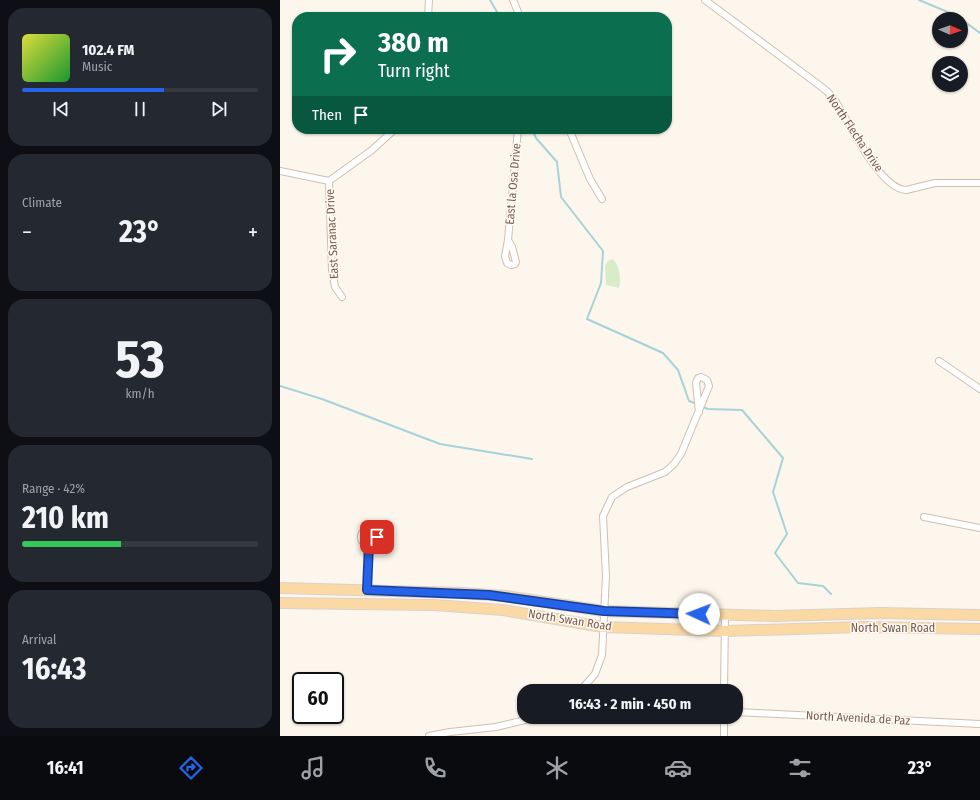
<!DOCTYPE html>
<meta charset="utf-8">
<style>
:root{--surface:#171b24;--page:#242831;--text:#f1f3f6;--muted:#9ea1a6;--line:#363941;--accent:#2563eb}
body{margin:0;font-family:"Fira Sans Condensed",sans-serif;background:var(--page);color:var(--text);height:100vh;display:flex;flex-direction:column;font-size:15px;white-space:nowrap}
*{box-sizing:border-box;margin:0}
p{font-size:13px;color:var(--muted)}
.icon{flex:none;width:22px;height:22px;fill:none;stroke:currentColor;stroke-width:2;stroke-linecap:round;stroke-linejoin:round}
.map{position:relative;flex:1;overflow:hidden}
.sheet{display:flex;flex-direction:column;gap:8px;padding:8px;background:#0d0f14;width:280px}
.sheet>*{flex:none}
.banner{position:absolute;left:12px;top:12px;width:380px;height:122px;border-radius:16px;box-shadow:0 1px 3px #0004;background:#0b6e4f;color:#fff;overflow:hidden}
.needle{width:26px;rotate:92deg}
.controls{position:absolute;left:652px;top:12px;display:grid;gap:8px}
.controls a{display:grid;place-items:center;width:36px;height:36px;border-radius:50%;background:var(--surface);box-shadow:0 1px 3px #0004;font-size:20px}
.speed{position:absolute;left:12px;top:672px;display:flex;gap:8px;font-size:20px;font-weight:700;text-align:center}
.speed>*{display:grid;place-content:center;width:52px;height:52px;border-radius:50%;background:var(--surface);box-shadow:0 1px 3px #0004;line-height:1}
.speed .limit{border:2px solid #111;border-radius:6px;background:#fff;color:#111}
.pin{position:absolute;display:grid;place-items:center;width:34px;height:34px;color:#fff;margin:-17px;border-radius:8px;box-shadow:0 2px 6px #0006}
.me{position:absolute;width:44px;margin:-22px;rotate:272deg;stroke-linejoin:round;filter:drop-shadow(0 0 3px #0008)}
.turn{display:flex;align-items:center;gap:14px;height:84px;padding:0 20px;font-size:18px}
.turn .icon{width:52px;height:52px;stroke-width:2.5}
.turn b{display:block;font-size:28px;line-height:34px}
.then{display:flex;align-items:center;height:38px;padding:0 20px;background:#0003;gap:8px;font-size:15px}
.big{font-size:30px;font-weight:700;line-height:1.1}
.sheet .card{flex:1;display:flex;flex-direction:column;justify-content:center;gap:6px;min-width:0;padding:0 14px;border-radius:16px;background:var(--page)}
.sheet .dial{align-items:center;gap:0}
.dial b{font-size:52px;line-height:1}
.song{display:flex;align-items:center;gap:12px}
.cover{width:48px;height:48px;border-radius:6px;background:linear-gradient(135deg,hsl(60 70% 55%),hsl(130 70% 35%))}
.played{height:4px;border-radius:2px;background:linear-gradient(90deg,var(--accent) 60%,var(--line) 60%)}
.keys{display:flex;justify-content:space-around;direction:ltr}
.heat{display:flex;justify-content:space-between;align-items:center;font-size:22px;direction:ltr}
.charge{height:6px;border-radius:3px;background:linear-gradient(90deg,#34c759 42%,var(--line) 0)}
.trip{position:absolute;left:237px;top:684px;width:226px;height:40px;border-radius:16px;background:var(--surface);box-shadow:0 1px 3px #0004;font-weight:700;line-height:40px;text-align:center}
.tabs{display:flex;height:64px;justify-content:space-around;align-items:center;background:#090b0e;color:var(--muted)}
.tabs .icon{width:28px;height:28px}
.tabs .current{color:var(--accent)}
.tabs b{font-size:18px;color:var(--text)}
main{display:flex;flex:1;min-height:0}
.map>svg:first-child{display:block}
.green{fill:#d8ecc9}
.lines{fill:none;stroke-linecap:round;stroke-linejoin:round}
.stream{stroke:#a5d3da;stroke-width:2}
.street-casing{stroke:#d1beb0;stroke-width:8}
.primary-casing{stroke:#dad1cd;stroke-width:12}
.street{stroke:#fff;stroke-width:6}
.primary{stroke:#fbd9a5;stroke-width:10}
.route-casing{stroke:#184099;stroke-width:10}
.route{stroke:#2563eb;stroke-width:7}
.labels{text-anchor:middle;stroke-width:3;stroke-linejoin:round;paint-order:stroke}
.street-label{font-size:12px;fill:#7a5c4d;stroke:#fffaf3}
</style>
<main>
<section class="sheet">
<div class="card">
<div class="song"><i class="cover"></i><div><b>102.4 FM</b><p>Music</p></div></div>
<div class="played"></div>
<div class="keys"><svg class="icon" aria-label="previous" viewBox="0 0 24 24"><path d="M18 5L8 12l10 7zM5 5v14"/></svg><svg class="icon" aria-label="pause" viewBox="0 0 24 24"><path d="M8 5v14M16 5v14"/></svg><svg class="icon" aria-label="next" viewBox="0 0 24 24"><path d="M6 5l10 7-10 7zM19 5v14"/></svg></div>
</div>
<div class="card"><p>Climate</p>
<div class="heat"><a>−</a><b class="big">23°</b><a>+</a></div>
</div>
<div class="card dial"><b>53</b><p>km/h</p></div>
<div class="card"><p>Range · 42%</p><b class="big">210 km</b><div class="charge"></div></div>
<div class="card"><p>Arrival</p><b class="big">16:43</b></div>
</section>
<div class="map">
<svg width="700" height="736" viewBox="0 0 700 736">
<rect width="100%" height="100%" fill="#fdf6ec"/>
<!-- green -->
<path class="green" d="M333,259C340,267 341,278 339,288L326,285L325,266L328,261Z"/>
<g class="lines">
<!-- stream -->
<g class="stream">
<path d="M210,0L220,17"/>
<path d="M639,0L675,15L680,19"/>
<path d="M681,19L700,33"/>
<path d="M252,129L256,138L277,162L281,197L323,251L321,283L307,319L383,353L398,370L409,401L417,404"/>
<path d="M0,386L42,399L160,444L252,459"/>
<path d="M423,407L428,409L462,410L503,458L493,492L507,534L495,553L518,583L543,586L551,594"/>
</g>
<defs>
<g id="street">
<path d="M233,0L240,17"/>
<path d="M425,0L543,88C547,91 551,95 554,99C568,120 599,189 626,190L655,183H700"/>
<path d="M148,17L149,0"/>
<path d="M289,129L310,179L322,199"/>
<path d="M0,171L49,181"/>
<path d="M228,240L232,247L236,262L235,264L231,265L227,263L225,256L228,240L238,129"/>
<path d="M62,297L55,287L52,270L49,181L92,150L115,129"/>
<path d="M659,361L700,389"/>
<path d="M644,517L700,528"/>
<circle cx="89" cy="537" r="8"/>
<path d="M87,590L89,544"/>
<path d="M300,691L315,674L322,655L326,576L323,516L332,497L347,487L385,472L394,464L401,454L429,386L427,380L421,377L418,378L416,383L419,412"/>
<path d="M444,691L445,615"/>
<path d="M456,712L700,724"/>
<path d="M149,736L170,732L216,727L257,717"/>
<path d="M444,736V717"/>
</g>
<g id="primary">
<path d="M0,588L182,593L226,596L324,611L495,616L600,613L700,615"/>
<path d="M0,603L154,605L223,610L323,627L445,631L582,627L700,629"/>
</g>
</defs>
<!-- street casing -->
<use href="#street" class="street-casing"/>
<!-- primary casing -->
<use href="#primary" class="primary-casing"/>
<!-- street -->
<use href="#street" class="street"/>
<!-- primary -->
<use href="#primary" class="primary"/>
</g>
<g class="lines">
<defs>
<path id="route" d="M97,537L93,543L89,544L87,590L209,595L324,611L419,614"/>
</defs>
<!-- route casing -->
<use href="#route" class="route-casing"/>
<!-- route -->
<use href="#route" class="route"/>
</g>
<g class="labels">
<!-- street labels -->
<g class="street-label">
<text transform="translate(575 133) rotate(56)" y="4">North Flecha Drive</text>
<text transform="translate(233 184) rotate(-85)" y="4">East la Osa Drive</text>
<text transform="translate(52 234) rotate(-93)" y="4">East Saranac Drive</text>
<text transform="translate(290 620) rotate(9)" y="4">North Swan Road</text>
<text x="613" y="632">North Swan Road</text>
<text transform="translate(578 718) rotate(3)" y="4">North Avenida de Paz</text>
</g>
</g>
</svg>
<div class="controls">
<a><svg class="needle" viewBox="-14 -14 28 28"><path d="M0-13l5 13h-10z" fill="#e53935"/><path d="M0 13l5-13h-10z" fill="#9ea1a6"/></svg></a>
<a><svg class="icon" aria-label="layers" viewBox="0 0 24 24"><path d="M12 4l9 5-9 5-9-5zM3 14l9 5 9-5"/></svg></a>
</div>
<div class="speed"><div class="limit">60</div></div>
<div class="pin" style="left:97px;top:537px;background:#d93025"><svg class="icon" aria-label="arrive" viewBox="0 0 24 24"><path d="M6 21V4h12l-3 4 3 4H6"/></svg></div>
<svg class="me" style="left:419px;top:614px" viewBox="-20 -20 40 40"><circle r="19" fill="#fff"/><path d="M0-13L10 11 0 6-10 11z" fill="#2563eb"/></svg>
<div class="trip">16:43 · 2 min · 450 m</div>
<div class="banner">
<div class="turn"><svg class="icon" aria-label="right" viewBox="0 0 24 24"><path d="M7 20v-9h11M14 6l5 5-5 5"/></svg><div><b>380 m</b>Turn right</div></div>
<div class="then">Then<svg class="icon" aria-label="arrive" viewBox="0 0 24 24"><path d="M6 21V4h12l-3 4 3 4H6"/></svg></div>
</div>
</div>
</main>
<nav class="tabs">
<b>16:41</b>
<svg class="icon current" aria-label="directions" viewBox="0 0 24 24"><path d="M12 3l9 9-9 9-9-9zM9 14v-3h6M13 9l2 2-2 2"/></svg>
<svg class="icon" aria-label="music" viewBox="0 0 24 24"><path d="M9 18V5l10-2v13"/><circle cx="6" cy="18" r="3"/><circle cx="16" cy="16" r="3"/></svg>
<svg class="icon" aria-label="phone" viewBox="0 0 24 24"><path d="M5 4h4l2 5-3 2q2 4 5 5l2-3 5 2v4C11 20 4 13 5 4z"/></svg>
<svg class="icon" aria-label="climate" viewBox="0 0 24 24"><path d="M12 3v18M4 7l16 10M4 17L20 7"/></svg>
<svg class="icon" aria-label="car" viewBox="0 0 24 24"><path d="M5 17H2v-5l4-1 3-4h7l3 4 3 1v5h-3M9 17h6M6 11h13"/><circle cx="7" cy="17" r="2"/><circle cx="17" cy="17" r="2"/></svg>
<svg class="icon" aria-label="filters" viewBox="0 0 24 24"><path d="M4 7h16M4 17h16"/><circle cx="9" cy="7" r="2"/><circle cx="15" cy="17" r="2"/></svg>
<b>23°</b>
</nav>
